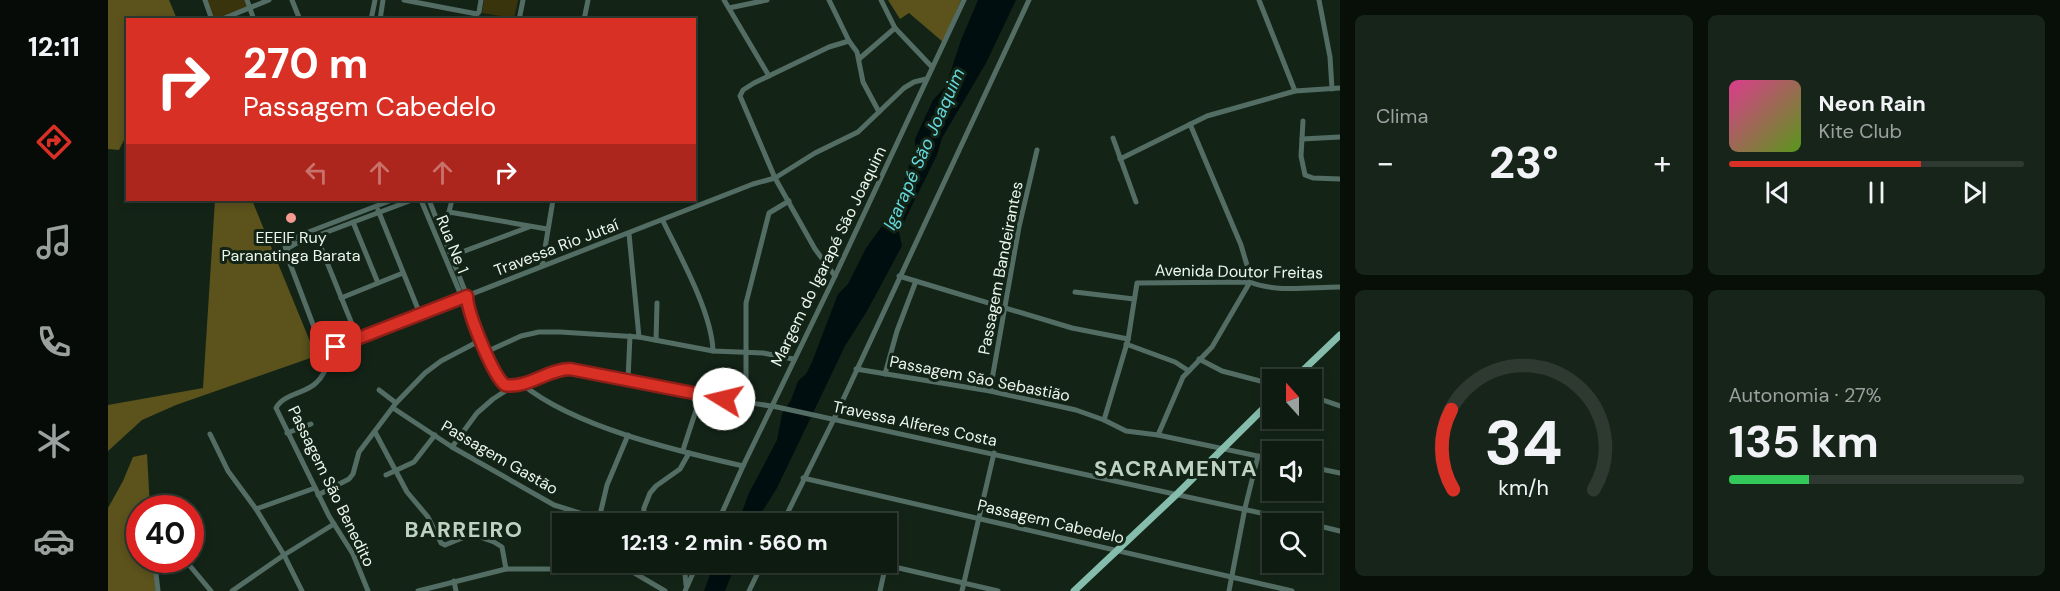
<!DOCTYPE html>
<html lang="pt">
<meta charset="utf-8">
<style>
:root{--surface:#0e1b11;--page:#17241a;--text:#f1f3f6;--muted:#9ba19f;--line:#2e3931;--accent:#d93025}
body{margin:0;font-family:"DM Sans",sans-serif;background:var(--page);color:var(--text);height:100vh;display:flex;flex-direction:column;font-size:22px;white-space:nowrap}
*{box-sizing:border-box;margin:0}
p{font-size:20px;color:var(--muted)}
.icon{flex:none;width:33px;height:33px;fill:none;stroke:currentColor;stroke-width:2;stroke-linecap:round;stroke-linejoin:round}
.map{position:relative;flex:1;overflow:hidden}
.sheet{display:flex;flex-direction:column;gap:15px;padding:15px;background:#080f09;width:720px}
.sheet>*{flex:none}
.guide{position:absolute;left:18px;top:18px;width:570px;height:183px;border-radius:0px;box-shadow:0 3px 9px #0003,0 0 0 2px var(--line);background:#d93025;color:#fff;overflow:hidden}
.needle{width:39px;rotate:339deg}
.controls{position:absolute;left:1154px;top:369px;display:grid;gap:12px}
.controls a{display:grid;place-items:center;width:60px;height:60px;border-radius:0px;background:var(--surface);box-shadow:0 3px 9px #0003,0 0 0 2px var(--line);font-size:30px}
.speed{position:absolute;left:18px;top:495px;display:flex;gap:12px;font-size:30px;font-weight:700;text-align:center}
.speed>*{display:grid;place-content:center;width:78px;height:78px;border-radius:50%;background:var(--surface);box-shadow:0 3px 9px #0003,0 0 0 2px var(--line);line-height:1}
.speed .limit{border:9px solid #d22;background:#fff;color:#111}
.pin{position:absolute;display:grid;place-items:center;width:51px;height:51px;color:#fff;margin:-26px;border-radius:12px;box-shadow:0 3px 9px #0006}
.me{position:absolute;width:66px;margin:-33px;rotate:279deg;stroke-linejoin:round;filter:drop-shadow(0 0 4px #0008)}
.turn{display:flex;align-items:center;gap:21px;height:126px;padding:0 18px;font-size:27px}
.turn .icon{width:78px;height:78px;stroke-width:2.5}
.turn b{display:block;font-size:42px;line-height:51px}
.lanes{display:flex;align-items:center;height:57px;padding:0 18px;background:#0003;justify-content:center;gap:30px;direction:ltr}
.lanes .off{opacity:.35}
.big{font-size:45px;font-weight:700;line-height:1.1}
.sheet .widget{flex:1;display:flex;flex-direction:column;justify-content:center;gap:9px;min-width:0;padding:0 21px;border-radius:9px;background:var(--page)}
.sheet .dial{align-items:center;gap:0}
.dial svg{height:156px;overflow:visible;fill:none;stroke:var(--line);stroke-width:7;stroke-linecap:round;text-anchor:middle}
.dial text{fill:var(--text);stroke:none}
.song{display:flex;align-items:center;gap:18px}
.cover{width:72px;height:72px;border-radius:9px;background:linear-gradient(135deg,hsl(330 70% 55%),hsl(90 70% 35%))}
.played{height:6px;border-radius:3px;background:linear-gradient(90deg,var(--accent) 65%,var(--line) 65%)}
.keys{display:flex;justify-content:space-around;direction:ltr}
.heat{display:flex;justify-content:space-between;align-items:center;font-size:33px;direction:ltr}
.charge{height:9px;border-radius:4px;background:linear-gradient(90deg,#34c759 27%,var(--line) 0)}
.sheet .tiles{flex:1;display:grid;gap:15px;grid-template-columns:repeat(2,1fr)}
.trip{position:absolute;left:444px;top:513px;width:345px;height:60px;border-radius:0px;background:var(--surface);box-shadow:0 3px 9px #0003,0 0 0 2px var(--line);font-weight:700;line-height:60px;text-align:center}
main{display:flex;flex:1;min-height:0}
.tabs{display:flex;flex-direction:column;width:108px;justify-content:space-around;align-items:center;background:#060b07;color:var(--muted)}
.tabs .icon{width:42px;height:42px}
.tabs .active{color:var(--accent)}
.tabs b{font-size:27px;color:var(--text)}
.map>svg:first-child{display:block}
.green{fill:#3a340c}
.forest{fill:#5b521c}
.water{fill:#000e0f}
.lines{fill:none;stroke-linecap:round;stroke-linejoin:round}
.minor{stroke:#536d65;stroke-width:5}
.major{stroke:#85bcac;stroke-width:7}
.route-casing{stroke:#8d1f18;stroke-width:15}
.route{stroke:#d93025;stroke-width:10}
.poi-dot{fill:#f59c92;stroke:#132417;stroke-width:2}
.labels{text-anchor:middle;stroke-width:6;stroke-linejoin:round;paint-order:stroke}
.poi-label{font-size:16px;fill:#ecf7ed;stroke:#132417}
.street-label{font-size:16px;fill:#ecf7ed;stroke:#132417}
.water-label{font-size:18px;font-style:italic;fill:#66d8dc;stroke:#132417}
.district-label{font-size:22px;font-weight:bold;letter-spacing:1.5px;fill:#bdd2c0;stroke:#132417}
</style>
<main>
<nav class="tabs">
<b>12:11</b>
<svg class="icon active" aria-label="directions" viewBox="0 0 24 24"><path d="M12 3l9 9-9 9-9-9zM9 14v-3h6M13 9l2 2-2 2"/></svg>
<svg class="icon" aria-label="music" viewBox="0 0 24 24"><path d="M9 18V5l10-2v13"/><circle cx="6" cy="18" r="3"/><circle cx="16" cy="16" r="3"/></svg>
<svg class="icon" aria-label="phone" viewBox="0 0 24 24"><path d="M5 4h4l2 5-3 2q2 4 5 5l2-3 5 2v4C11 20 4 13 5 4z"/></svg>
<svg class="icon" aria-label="climate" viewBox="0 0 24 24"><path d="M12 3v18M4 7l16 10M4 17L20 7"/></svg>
<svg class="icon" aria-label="car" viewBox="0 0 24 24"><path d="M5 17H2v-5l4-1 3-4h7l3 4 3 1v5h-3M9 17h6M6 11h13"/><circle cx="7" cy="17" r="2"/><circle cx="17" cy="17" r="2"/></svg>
</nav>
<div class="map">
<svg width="1232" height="591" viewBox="0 0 1232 591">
<rect width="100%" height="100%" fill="#132417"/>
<!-- green -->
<g class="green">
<path d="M97,0H140L143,7L114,19H104Z"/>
<path d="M376,0H410L406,18L374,13Z"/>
</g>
<!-- forest -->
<g class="forest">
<path d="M0,0H61L69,19L20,20L19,134L11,150L0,149Z"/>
<path d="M780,0H853L835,42L801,13L792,19Z"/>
<path d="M107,200H144L208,356L68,405L34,420L0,451V405L95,388Z"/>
<path d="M39,454L42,508H32V560H46L48,591H0V508L15,481L25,457Z"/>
</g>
<!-- water -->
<g class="water">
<path d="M870,0H908L878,63L834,138L829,155L791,232L794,246L759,311L737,346L669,488L647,523L630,524L640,495L669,440L674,414L683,400L690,381L698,374L704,362L730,294L740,284L758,248L786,210L807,148V139L825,100L838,86L853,40Z"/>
<path d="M609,563H628L617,591H596L603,572Z"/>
</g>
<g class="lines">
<!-- minor -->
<g class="minor">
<path d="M97,0L104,20"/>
<path d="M139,0L146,20"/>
<path d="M184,0L192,20"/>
<path d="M296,0L369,14L371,12L373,0"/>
<path d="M616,0L661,76"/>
<path d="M721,0L741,41L749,52L755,82L771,112"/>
<path d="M773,0L787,28L823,66"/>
<path d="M1151,0L1187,91"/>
<path d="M1211,0L1222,57L1224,89"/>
<path d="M621,8L659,0"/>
<path d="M112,20L161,0"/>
<path d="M263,20L267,0"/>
<path d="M272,20L275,0"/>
<path d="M411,20L415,0"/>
<path d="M476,20L480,0"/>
<path d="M751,59L787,28"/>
<path d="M1195,121L1193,156L1197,175L1205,178L1232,179"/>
<path d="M1005,138L1028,202"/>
<path d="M1194,139L1232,137"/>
<path d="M1012,159L1099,116L1187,91L1232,88"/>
<path d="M284,200L190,236L177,245L178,253L209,335C213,344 218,349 228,347L645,184L667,178L707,153L750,132L796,88L806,82L818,79"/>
<path d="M313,200L355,300"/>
<path d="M321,200L359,296V304L387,372L394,384L405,386"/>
<path d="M270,210L312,314"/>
<path d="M341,212L439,229"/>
<path d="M555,221C572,256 604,313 605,351"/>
<path d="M245,222L270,283"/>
<path d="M521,234L531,337"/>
<path d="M208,235L250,339"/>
<path d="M335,235L344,200"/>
<path d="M178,253L180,248L187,244L304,200"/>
<path d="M343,256L421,227"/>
<path d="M434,266L445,200"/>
<path d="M727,276L707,249L667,178L632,96L635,90L646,83L721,47L741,41"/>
<path d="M791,276L964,328L1020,339"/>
<path d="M967,292L1026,299"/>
<path d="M233,298L295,273"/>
<path d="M548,340L549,303"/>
<path d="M1018,344L1067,362L1081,371"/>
<path d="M228,347C222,358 218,374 209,382C198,394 176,393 168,408L221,516L245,554L260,591"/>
<path d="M378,352L413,336L431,332H452L531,337L605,351L655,353L685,359"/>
<path d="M1091,359L1114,371L1164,384"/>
<path d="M748,369L882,391L968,410L996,420L1018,431L1050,435L1164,459"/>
<path d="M777,374L789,331L808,281"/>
<path d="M520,379L522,336"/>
<path d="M414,384C466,427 569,451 635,466"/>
<path d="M271,390L288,403"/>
<path d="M882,391L911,227L929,150"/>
<path d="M1203,396L1232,406"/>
<path d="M638,402V303L661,213L681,201"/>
<path d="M285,408L344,447L446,505L491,519L517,522L565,518L597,524"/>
<path d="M996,420L1020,340L1029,283L1142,282C1169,293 1203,287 1232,287"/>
<path d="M267,432L299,492L320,517L333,543L337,545L364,534L386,542L394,547L398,569"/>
<path d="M179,433L203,424"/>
<path d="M102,434L120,471L148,509L207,488"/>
<path d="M1050,435L1075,377L1104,347L1142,282L1141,272L1133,245L1082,124"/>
<path d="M344,447L369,413L385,399L405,386L454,369L477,371L593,395L669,407L1203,524"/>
<path d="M575,450L593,395"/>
<path d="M1203,467L1232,473"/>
<path d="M278,475L306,462L327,435"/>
<path d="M695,478L1184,591"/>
<path d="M210,495L241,479L245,474L251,452L288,403L317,373L333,361L373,340"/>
<path d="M50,506L51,508"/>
<path d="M148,509L176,555L194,591"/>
<path d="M491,519L499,485L520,435"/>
<path d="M535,520L536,508L542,493L548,486L572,469L581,453"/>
<path d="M609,524L635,466L727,276L856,0"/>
<path d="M674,524L726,419L921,0"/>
<path d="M1203,524L1232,531"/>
<path d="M77,560L103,591"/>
<path d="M576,562L578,585"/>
<path d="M765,562L890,591"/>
<path d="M346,581L348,591"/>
<path d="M50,591L47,564L55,560"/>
<path d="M124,591L176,555L226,524"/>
<path d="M310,591L398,569H516L523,571L557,591"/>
<path d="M577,591L590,562"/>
<path d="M641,591L655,562"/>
<path d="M772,591L776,573"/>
<path d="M854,591L886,453"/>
<path d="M1121,591L1137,508L1150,456"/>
</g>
<!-- major -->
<g class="major">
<path d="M1185,380L1232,335"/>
<path d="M966,591L1069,494L1164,400"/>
</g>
</g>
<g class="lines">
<defs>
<path id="route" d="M228,347L359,296C359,312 385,376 397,385C419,389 440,369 462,369L616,399"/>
</defs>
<!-- route casing -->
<use href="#route" class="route-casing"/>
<!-- route -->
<use href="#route" class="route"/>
</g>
<!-- markers -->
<circle class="poi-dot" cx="183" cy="218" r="6"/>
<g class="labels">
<!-- poi labels -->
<g class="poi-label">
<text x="183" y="243">EEEIF Ruy<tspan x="183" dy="18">Paranatinga Barata</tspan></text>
</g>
<!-- street labels -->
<g class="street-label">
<text transform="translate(345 244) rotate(68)" y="6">Rua Ne 1</text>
<text transform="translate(448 247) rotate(-21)" y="6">Travessa Rio Jutaí</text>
<text transform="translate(720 256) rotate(-64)" y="6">Margem do Igarapé São Joaquim</text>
<text transform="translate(892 268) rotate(-79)" y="6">Passagem Bandeirantes</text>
<text transform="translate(1131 271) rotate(1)" y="6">Avenida Doutor Freitas</text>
<text transform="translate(872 378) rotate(11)" y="6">Passagem São Sebastião</text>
<text transform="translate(807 423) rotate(12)" y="6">Travessa Alferes Costa</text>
<text transform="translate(392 457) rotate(30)" y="6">Passagem Gastão</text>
<text transform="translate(224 486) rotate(64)" y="6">Passagem São Benedito</text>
<text transform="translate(943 521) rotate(13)" y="6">Passagem Cabedelo</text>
</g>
<!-- water labels -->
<g class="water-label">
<text transform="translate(816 149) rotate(-66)" y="6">Igarapé São Joaquim</text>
</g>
<!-- district labels -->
<g class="district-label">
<text x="1068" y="476">SACRAMENTA</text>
<text x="356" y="537">BARREIRO</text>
</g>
</g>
</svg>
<div class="controls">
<a><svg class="needle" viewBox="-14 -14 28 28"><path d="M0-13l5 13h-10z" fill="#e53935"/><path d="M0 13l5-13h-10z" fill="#9ba19f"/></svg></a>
<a><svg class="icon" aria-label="sound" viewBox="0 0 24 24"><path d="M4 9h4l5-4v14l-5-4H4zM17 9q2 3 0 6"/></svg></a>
<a><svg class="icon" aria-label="search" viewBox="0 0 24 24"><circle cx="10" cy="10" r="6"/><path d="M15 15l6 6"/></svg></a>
</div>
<div class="speed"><div class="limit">40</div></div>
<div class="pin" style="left:228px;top:347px;background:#d93025"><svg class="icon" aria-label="arrive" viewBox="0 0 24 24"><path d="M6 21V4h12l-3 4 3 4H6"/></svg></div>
<svg class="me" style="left:616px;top:399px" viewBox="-20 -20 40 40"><circle r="19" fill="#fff"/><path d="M0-13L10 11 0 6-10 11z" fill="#d93025"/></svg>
<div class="trip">12:13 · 2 min · 560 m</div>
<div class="guide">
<div class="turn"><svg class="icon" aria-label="right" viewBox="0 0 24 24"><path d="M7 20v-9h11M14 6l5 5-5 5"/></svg><div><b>270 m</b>Passagem Cabedelo</div></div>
<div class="lanes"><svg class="icon off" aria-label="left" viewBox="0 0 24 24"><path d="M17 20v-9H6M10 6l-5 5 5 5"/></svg><svg class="icon off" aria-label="ahead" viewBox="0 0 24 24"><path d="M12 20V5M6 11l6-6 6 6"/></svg><svg class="icon off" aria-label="ahead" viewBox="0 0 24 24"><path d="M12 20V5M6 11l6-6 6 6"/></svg><svg class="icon" aria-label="right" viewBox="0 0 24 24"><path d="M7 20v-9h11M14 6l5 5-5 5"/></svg></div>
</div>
</div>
<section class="sheet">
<div class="tiles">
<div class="widget"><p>Clima</p>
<div class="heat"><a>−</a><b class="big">23°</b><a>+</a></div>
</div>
<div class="widget">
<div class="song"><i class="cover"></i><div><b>Neon Rain</b><p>Kite Club</p></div></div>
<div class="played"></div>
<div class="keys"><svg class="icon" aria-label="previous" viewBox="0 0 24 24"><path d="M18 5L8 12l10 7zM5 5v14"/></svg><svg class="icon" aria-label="pause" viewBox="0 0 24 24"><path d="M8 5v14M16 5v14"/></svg><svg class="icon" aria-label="next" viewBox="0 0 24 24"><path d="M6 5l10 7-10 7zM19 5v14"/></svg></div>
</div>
<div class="widget dial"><svg viewBox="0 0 100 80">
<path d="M14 69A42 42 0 1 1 86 69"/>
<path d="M14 69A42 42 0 0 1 13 28" stroke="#d93025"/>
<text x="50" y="56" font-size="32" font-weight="700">34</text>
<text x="50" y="72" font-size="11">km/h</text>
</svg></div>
<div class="widget"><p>Autonomia · 27%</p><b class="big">135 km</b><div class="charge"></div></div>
</div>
</section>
</main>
